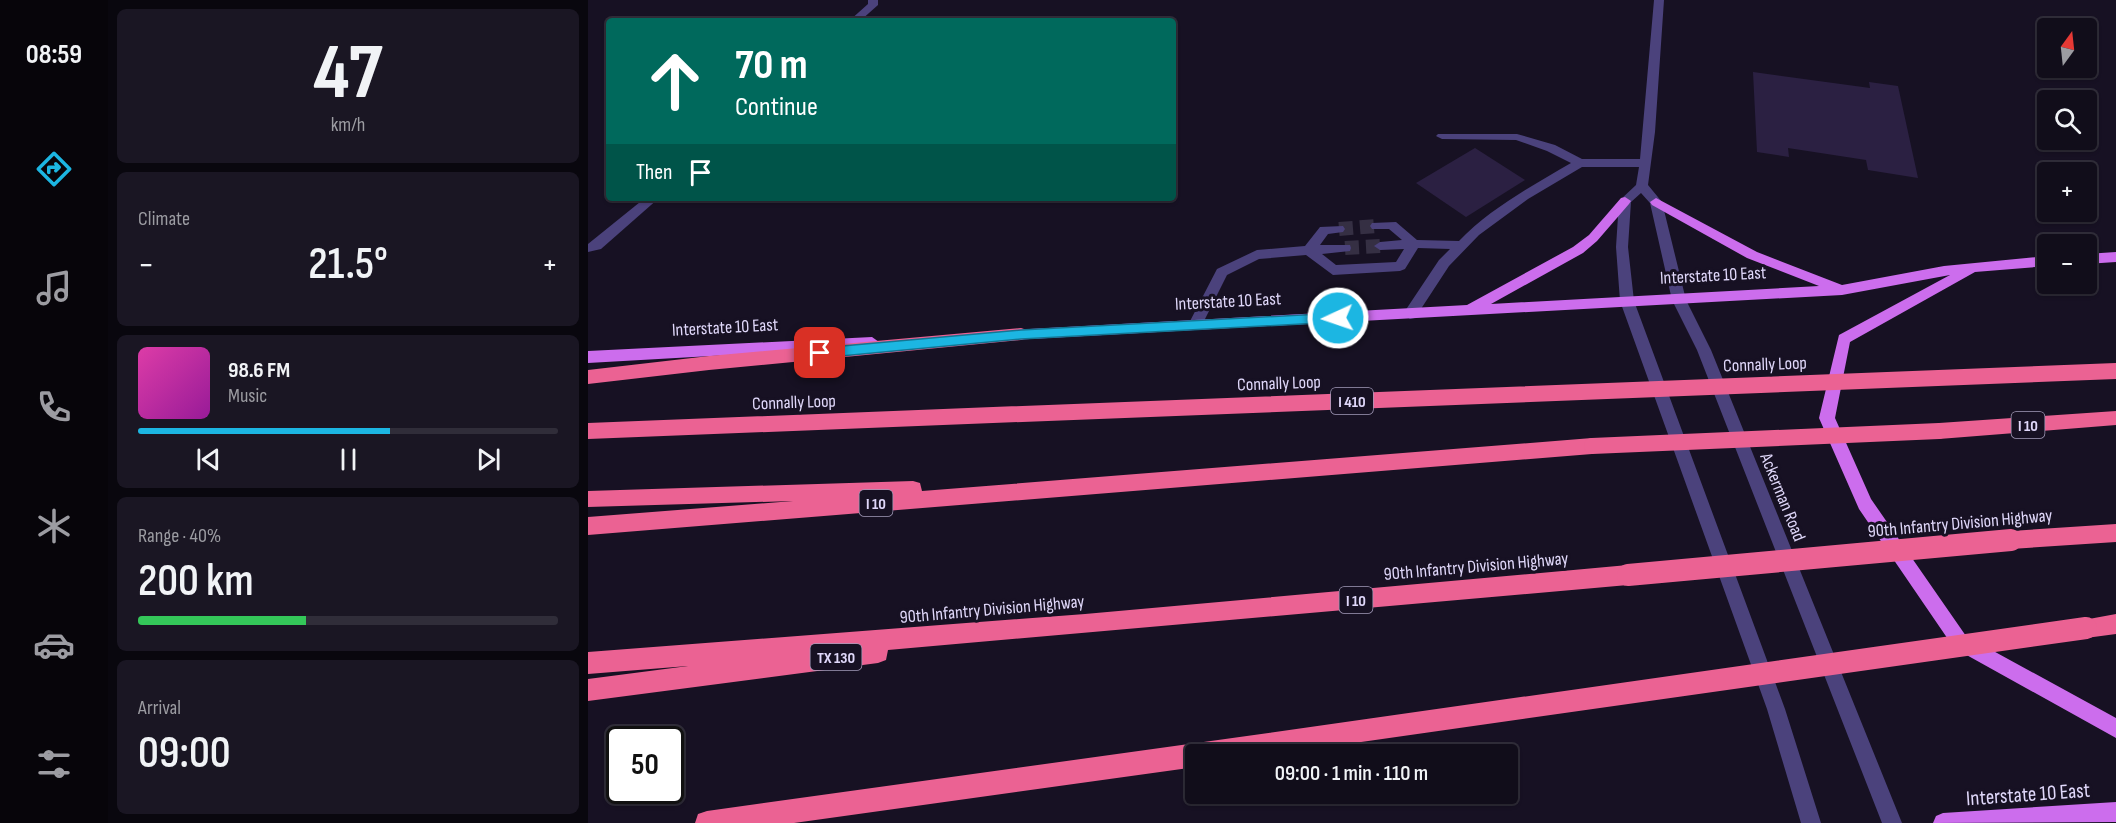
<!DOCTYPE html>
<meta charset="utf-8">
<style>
:root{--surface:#110d1a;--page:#1a1623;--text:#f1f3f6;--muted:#9c9ca2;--line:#302d39;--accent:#1cb6e2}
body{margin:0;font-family:"Sofia Sans Condensed",sans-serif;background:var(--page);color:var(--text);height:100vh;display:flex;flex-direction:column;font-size:22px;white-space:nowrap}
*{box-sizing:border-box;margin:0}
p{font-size:20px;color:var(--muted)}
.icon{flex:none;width:33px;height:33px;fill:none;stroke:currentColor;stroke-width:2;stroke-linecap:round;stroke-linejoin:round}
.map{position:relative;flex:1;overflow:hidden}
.side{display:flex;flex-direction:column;gap:9px;padding:9px;background:#09070e;width:480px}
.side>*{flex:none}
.top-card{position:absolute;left:18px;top:18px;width:570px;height:183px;border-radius:6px;box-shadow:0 2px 4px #0004,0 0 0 2px var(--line);background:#00695c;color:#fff;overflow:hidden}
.needle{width:39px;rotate:15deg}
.tools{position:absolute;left:1449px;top:18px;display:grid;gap:12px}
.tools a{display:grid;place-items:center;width:60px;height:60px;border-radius:6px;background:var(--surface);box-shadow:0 2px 4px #0004,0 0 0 2px var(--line);font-size:30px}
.speed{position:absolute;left:18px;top:726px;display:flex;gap:12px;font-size:30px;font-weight:700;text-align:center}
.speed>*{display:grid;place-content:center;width:78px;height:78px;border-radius:50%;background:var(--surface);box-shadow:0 2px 4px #0004,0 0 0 2px var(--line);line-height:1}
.speed .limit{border:3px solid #111;border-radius:9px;background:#fff;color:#111}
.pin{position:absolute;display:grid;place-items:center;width:51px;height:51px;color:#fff;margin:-26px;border-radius:12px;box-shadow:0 3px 9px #0006}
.me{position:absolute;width:66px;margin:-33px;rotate:267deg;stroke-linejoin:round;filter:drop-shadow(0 0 4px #0008)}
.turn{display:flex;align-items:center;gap:21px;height:126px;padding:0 30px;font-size:27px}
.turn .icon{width:78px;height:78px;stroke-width:2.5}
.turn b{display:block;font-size:42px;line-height:51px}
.then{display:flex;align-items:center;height:57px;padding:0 30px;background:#0003;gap:12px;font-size:22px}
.big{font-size:45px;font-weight:600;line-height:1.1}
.side .widget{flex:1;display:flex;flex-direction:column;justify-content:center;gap:9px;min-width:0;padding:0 21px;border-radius:9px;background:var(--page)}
.side .dial{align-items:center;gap:0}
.dial b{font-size:78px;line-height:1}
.song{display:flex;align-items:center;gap:18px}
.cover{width:72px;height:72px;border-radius:9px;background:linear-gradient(135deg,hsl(320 70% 55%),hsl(300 70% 35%))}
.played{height:6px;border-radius:3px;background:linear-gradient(90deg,var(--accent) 60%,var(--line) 60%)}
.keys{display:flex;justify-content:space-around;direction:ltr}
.heat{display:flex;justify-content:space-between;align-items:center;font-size:33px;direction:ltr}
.charge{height:9px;border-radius:4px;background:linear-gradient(90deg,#34c759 40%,var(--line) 0)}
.trip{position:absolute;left:597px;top:744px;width:333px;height:60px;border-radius:6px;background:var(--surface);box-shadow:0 2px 4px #0004,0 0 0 2px var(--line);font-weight:600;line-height:60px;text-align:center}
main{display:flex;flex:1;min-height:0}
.tabs{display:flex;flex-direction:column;width:108px;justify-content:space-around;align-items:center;background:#07050a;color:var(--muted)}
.tabs .icon{width:42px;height:42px}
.tabs .active{color:var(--accent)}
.tabs b{font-size:27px;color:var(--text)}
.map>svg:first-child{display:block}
.building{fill:#2b2042}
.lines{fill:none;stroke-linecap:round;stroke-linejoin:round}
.minor-tunnel{stroke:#352f43;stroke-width:14;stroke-dasharray:14 7;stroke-linecap:butt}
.minor{fill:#4b427c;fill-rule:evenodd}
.major{fill:#cc6ded;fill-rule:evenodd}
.highway{fill:#eb6293;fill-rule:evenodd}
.highway-bridge-far1{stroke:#eb6293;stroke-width:16}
.highway-bridge{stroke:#eb6293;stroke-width:22}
.route{fill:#1cb6e2;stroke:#127693;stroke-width:1.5}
.labels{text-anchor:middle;stroke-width:6;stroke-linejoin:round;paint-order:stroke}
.shield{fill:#171123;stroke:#a49cba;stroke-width:1.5}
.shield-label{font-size:16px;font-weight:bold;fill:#e0d8fa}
.street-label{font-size:18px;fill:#e0d8fa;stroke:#171123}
.near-street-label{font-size:21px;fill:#e0d8fa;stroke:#171123}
</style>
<main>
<nav class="tabs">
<b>08:59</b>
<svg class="icon active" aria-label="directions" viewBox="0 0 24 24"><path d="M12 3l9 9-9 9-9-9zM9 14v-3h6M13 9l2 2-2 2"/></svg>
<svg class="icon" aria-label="music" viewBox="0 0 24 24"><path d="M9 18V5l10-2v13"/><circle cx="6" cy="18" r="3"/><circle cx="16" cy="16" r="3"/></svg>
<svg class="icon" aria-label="phone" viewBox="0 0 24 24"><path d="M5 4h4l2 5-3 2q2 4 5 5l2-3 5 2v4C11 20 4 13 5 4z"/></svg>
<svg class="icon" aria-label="climate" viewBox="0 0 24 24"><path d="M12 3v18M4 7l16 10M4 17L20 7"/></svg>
<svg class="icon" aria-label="car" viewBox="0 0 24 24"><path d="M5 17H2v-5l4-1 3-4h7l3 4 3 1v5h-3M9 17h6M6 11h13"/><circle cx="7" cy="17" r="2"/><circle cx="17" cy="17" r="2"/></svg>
<svg class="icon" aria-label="filters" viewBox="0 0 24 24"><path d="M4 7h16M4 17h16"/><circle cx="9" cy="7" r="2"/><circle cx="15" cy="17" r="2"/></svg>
</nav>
<section class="side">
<div class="widget dial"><b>47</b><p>km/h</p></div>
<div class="widget"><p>Climate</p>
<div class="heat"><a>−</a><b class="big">21.5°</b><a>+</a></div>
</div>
<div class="widget">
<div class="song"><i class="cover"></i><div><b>98.6 FM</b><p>Music</p></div></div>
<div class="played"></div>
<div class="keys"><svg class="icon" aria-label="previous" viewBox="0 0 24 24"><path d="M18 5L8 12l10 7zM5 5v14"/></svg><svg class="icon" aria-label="pause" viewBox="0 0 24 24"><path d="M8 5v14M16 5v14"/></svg><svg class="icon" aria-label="next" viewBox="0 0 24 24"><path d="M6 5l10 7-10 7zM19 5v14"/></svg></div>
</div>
<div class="widget"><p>Range · 40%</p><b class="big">200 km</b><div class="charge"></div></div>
<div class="widget"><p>Arrival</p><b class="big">09:00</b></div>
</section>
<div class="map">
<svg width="1528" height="823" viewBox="0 0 1528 823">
<rect width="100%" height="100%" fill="#171123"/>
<!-- building -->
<g class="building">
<path d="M1165,72L1282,88L1281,82L1310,86L1330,178L1280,170L1278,160L1200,148L1201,157L1169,152Z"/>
<path d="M887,148L937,180L878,217L828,183Z"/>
</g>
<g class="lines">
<!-- minor-tunnel -->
<g class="minor-tunnel">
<path d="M751,229L788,226"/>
<path d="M757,248L792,246"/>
</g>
<!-- minor -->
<g class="minor">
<path d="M280,0H290V5L272,21H261L280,4Z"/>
<path d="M1066,0H1076L1067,132L1060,185L1074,202L1098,300L1123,350L1314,823H1294L1109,350L1084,300L1062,203L1053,193L1043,202L1040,247L1046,301L1197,709L1233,823H1213L1179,709L1032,301L1028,247L1031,201L1048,185L1051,167H994L940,199L891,235L861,266L827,318L822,319L815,314L851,260L862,249L830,248L817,269L812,271L745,275L718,255L671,259L639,275L612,329H602L600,325L629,269L669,250L717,246L732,227L755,226L757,229L755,232L740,234L732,245H762L763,248L762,251L734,254L748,265L808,262L816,249L792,250L786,246L792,242L814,240L801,229H784L782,226L784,223L808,222L829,240L871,241C903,208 944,186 983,163L959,151L928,140L854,139L848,136L850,134H929L967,145L994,159H1052Z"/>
<path d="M57,198H71L13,249L0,252V244Z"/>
</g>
<!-- major -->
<g class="major">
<path d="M1037,197L1043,201L1041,204L1009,241L995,253L903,304L1231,286L1159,258L1064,205L1062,202L1068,198L1169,252L1254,285L1356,266L1460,256V266L1387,272L1262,342L1247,418L1283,499L1378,636L1528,718V738L1366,648L1271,509L1231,418L1251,335L1362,275L1254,295L422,340L415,335L422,330L879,305L985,247L1001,235L1033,198Z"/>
<path d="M1528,252V262L1498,264V254Z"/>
<path d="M284,337L291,342L284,347L0,363V351Z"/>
<path d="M1528,802V822L1345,823L1348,816L1355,813Z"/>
</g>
<!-- highway -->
<g class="highway">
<path d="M433,328L439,330L441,334L439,338L433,340L121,370L0,384V370L121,356Z"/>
<path d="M1528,411V425L1351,439L1345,436L1342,431L1345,426L1351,423Z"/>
<path d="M1004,438L1011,441L1013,446L1011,451L1004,454L0,535V517L205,501L0,507V491L325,481L332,483L334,491Z"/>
<path d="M1528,524V542L1423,549L1416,546L1413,540L1416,534L1423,531Z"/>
<path d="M1040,565L1047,568L1050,575L1047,582L1040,585L300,650L298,660L290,663L0,701V679L100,666L0,674V652L497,614Z"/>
<path d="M1528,614V634L1498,638L1490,635L1487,628L1490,621Z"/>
<path d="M608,743L616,747L620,754H608V767L206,823H107L110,814L119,811Z"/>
</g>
<!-- highway-bridge-far1 -->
<g class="highway-bridge-far1">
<path d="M0,431L1528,371"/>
<path d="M1004,446L1351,431"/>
</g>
<!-- highway-bridge -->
<g class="highway-bridge">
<path d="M1040,575L1423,540"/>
<path d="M610,754L1498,628"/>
</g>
</g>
<!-- route -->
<path class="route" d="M750,313L757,318L750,322L433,339L232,358L226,353L232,348L433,330Z"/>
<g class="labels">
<!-- shield labels -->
<g class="shield">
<rect x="743" y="388" width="42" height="26" rx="4.5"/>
<rect x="1423.5" y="412" width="33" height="26" rx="4.5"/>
<rect x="271.5" y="490" width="33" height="26" rx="4.5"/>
<rect x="751.5" y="587" width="33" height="26" rx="4.5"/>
<rect x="222.5" y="644" width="51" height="26" rx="4.5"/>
</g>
<g class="shield-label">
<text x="764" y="407">I 410</text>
<text x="1440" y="431">I 10</text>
<text x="288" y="509">I 10</text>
<text x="768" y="606">I 10</text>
<text x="248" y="663">TX 130</text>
</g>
<!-- street labels -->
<g class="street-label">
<text transform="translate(1125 275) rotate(-3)" y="6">Interstate 10 East</text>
<text transform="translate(640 301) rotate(-3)" y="6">Interstate 10 East</text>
<text transform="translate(137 327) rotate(-3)" y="6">Interstate 10 East</text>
<text transform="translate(1177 364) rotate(-2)" y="6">Connally Loop</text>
<text transform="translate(691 383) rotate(-2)" y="6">Connally Loop</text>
<text transform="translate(206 402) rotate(-2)" y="6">Connally Loop</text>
<text transform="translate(1195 497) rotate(68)" y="6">Ackerman Road</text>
<text transform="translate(1372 523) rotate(-5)" y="6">90th Infantry Division Highway</text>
<text transform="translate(888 566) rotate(-5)" y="6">90th Infantry Division Highway</text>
<text transform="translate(404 609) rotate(-5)" y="6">90th Infantry Division Highway</text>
</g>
<!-- near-street labels -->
<g class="near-street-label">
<text transform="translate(1440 794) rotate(-4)" y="7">Interstate 10 East</text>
</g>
</g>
</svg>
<div class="tools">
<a><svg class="needle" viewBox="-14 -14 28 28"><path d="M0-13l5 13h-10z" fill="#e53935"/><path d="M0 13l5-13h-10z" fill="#9c9ca2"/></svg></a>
<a><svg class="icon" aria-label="search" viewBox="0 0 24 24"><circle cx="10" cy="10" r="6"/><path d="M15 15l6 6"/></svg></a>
<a>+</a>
<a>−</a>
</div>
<div class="speed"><div class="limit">50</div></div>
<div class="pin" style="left:232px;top:353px;background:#d93025"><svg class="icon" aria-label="arrive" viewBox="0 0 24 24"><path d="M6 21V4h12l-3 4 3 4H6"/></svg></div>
<svg class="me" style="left:750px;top:318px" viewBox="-20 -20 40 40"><circle r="17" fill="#1cb6e2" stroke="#fff" stroke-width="3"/><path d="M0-11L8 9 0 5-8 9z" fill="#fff"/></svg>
<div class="trip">09:00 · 1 min · 110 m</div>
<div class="top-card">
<div class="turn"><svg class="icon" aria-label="ahead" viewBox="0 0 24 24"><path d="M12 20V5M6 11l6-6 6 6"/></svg><div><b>70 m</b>Continue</div></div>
<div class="then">Then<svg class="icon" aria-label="arrive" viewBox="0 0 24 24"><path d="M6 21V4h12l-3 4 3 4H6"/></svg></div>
</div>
</div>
</main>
